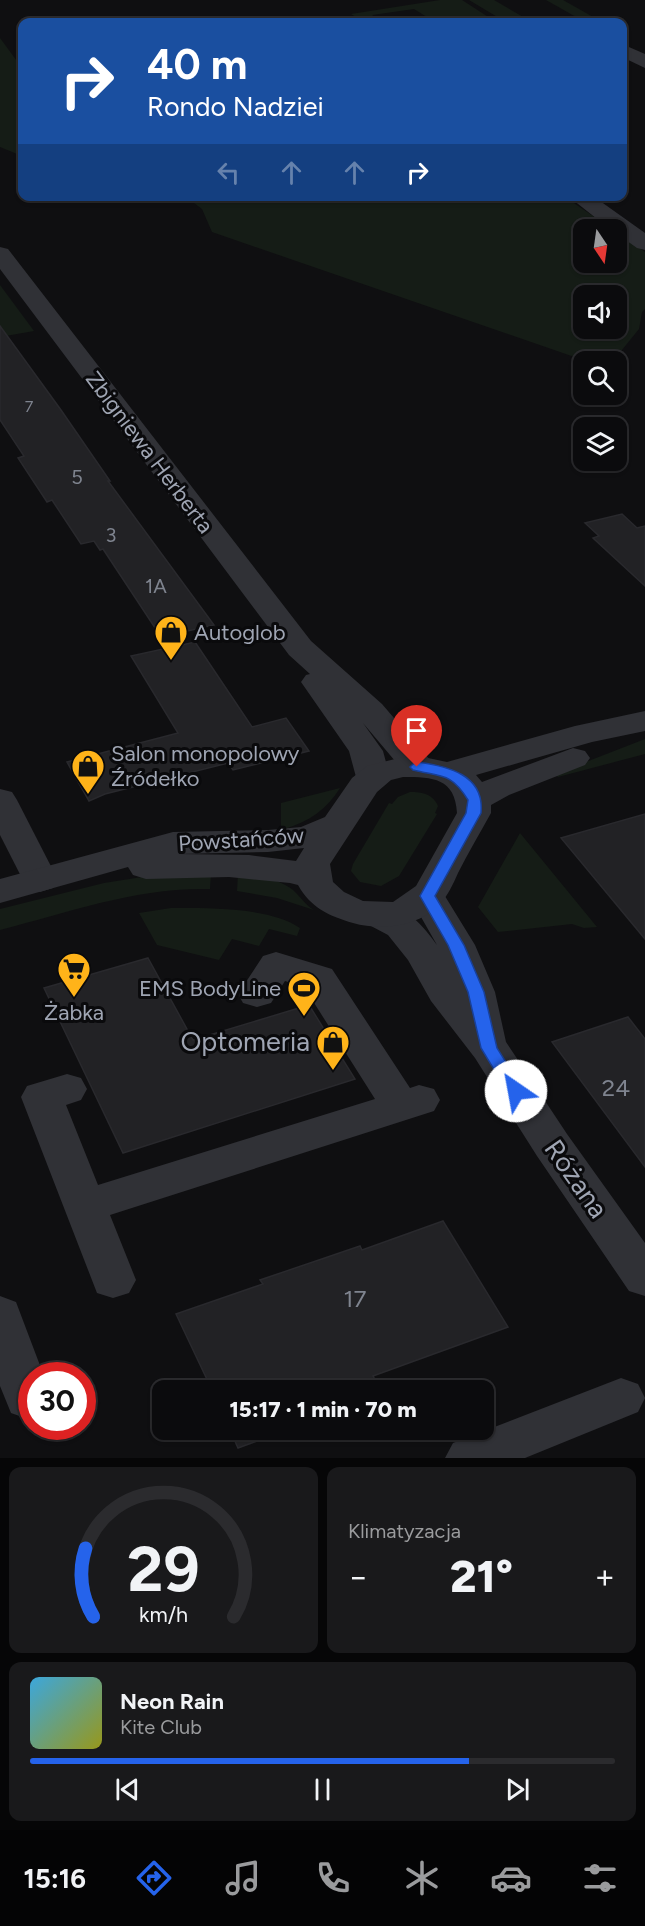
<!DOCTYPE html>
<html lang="pl">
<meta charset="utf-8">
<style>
:root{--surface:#0b0b0d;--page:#19191b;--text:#f1f3f6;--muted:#9a9b9d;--line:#2b2b2e;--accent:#2563eb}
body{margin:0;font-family:Figtree,sans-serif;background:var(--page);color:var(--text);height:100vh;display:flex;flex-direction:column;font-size:22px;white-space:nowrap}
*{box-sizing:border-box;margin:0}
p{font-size:20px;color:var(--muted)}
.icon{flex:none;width:33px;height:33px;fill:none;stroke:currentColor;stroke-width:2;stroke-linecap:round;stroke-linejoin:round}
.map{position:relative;height:1458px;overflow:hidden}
.details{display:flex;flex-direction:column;gap:9px;padding:9px;background:#060607;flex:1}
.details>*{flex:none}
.top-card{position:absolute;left:18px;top:18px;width:609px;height:183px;border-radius:12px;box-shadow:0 2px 4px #0004,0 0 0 2px var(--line);background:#1a4fa0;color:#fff;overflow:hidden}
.needle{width:39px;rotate:167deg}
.tools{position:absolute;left:573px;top:219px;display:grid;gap:12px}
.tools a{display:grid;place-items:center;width:54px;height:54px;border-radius:12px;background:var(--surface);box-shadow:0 2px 4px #0004,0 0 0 2px var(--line);font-size:30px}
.speed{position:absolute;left:18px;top:1362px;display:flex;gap:12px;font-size:30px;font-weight:700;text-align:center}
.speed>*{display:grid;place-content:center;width:78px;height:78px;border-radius:50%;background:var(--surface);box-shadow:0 2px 4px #0004,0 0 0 2px var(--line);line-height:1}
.speed .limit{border:9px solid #d22;background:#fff;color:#111}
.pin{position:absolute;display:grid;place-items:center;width:51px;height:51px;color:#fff;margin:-62px -26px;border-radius:50% 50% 50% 0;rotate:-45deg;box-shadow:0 0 6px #0007}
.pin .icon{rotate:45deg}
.me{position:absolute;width:66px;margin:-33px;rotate:327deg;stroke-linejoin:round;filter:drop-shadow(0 0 4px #0008)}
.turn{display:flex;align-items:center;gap:21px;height:126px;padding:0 30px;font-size:27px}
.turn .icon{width:78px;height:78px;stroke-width:2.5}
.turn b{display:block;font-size:42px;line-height:51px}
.lanes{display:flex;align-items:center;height:57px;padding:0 30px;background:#0003;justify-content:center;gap:30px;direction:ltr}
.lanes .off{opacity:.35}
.big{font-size:45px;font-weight:800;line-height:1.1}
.details .card{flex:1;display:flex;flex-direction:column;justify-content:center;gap:9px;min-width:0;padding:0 21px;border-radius:12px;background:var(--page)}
.details .dial{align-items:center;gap:0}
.dial svg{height:156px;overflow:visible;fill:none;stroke:var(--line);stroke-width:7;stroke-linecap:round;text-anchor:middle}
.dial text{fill:var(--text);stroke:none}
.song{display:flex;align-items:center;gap:18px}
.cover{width:72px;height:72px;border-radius:9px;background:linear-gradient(135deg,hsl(200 70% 55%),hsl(60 70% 35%))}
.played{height:6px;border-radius:3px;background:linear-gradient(90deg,var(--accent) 75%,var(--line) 75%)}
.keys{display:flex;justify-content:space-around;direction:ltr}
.heat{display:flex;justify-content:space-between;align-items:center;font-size:33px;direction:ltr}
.details .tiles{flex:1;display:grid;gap:9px;grid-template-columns:1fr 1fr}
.card:last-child{grid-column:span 2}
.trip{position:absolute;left:152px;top:1380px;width:342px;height:60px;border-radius:12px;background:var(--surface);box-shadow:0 2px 4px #0004,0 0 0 2px var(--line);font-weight:800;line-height:60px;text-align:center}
.dock{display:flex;height:96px;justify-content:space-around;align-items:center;background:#040405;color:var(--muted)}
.dock .icon{width:42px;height:42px}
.dock .active{color:var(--accent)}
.dock b{font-size:27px;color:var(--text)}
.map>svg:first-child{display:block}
.green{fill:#151c16;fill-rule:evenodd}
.building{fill:#222225;stroke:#29292d;stroke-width:1.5}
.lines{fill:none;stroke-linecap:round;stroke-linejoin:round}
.minor{fill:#303136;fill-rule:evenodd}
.tertiary{fill:#303136;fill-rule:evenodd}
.route{fill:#2563eb;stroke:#184099;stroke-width:1.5}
.labels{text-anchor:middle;stroke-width:6;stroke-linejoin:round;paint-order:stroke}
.far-number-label{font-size:16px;fill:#7f848f}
.number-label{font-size:20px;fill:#7f848f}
.street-label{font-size:22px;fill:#9fa5b3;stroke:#0a0a0c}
.poi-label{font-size:22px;fill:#9fa5b3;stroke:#0a0a0c;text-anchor:start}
.near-number-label{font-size:24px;fill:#7f848f}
.near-poi-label{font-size:27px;fill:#9fa5b3;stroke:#0a0a0c;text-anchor:end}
.near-street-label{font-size:27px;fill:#9fa5b3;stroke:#0a0a0c}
</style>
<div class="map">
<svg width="645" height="1458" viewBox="0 0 645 1458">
<rect width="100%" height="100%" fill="#0f0f11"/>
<!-- green -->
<g class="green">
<path d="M440,0H462L496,22H435L414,9L372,15L382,22H364L351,14Z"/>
<path d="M469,0H494L525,18L504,21Z"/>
<path d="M546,0H563L602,22H585Z"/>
<path d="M0,38L22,68V156L0,147Z"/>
<path d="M186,197H565L612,229L584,230V262H616L617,232L645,252V309L642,312L639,329L613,361H586L212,232L202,209ZM584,296H616V328H584Z"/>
<path d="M0,285L34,331L0,337Z"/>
<path d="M645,739V754L558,777L555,774Z"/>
<path d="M340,788C327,809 309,822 284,829L281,826V803Z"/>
<path d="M410,792C422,792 433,794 438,806L435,813L437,814L399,876L381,886L360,882L351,871L353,864L389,803L392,804L398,797Z"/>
<path d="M520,833L597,927L584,928L572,924L498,932L478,907Z"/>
<path d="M211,873L210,889C138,887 69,912 0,930V909L104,883L142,877Z"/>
<path d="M238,874C256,877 278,878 293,890C301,897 305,905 314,910L277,898L237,891Z"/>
<path d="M171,908C207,908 270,907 300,928L297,936L269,929L259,946L232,939L219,960L157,945L139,913Z"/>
</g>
<!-- building -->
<g class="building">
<path d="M0,326L61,410L110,481H108L214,625L161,637L103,549L100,550L94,541L81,544L52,500L47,502L18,458L24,456L0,420Z"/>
<path d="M622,514L637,528L645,526V586L593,538L599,536L585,523Z"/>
<path d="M195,642L252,727L286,718L309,751L233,770L228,763L105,794L89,801L67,762L178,733L131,656Z"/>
<path d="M645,814V939L561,838Z"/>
<path d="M148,958L193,1040L309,1005L355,1079L123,1153L44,988Z"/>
<path d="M628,1017L645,1039V1167L552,1042Z"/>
<path d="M443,1221L508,1327L373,1376L381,1390H212L176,1314L263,1284L260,1280L360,1246L362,1250Z"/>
<path d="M230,1430H287L238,1448Z"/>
</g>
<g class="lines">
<!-- minor -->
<g class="minor">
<path d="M622,44L645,54V68L622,57Z"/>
<path d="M568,196H593L645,233V250L637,248L616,233V230H611Z"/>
<path d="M0,247L8,249L311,641L382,704L430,760L435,767L430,774L418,777L406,774L363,723L383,751L390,777L385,784L373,787L361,784L356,777L349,751L301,682L306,675L310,674L289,655L0,269Z"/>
<path d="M0,789L12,792L17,800L58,880L53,888L40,892L27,888L0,835Z"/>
<path d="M427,884L440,888L475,945L495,992L506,1042L567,1134L645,1243V1296L629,1291L537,1156L475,1058L431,1001L408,960L388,935L371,926L365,917L371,908C402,900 420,922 437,945L409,896L414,888Z"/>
<path d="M276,952L332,969L410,1088L419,1085L434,1089L440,1100L434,1111L110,1215L136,1280L129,1293L113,1298L97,1293L21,1097L27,1086L67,1074L81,1078L87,1089L81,1100L66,1105L98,1185L375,1099L304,987L285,981L271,1003L257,1007L243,1003L238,994L263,956Z"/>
<path d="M0,1296L16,1302L44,1376H32V1418L28,1419L11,1413L0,1386Z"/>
<path d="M621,1378L638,1384L645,1398L638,1412L525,1458H445L453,1443Z"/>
</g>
<!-- tertiary -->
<path class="tertiary" d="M645,711V731L592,742L476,775L482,782L573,748L585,751L590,758L585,765L509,795L491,805V813C480,833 468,853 458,873C453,884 448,896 439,905C418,927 381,931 353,923C329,916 311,908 298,885L290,883L229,877L146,879L133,875L128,867L0,903V879L173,832L268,830L301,827L325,817L352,778L367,766L403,757L428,758L447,762L575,726ZM403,777C433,777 455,778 457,813L416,886L393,902L363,901L344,892L333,882L330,864L377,792L391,780ZM304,848L296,861L249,855L179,854L268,852Z"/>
</g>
<!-- route -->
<path class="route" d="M417,762C448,766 485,775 481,813L435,896L464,945L484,992L497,1048L524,1091L522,1096L516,1098L510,1096L481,1048L468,992L448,945L420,896L466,813L468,800C451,772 441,777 413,770L410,767L413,764Z"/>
<!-- icons -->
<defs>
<symbol id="shop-pin" viewBox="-11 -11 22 30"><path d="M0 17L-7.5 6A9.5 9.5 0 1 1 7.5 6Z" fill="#ffb319" stroke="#0a0a0c"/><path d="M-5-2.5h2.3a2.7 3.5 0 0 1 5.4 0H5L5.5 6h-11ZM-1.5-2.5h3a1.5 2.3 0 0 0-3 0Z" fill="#111"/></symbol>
<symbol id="supermarket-pin" viewBox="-11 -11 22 30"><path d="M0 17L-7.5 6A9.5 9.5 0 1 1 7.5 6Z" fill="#ffb319" stroke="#0a0a0c"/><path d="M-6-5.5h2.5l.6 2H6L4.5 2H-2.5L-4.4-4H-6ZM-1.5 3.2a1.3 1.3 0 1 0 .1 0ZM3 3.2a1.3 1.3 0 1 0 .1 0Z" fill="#111"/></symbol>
<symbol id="stadium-pin" viewBox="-11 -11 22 30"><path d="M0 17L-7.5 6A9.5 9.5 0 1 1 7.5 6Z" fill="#ffb319" stroke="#0a0a0c"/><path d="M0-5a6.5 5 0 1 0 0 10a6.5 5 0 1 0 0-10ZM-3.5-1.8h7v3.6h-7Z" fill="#111"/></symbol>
</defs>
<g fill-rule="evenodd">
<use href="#shop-pin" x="152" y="613" width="38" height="52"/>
<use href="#shop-pin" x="69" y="747" width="38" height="52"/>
<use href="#supermarket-pin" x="55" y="950" width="38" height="52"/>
<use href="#stadium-pin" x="285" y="969" width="38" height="52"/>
<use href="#shop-pin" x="314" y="1023" width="38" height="52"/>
</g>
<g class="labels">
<!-- far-number labels -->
<g class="far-number-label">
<text x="29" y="412">7</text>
</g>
<!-- number labels -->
<g class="number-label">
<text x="77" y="484">5</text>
<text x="111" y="542">3</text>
<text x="156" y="593">1A</text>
</g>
<!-- street labels -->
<g class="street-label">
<text transform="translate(150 452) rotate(53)" y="8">Zbigniewa Herberta</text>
<text transform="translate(241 839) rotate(-4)" y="8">Powstańców</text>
</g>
<!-- poi labels -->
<g class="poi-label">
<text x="194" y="640">Autoglob</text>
<text x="111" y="761">Salon monopolowy<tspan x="111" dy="25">Źródełko</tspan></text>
<text x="281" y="996" text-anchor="end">EMS BodyLine</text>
<text x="74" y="1020" text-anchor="middle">Żabka</text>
</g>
<!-- near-number labels -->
<g class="near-number-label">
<text x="616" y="1096">24</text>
<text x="355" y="1307">17</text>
</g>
<!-- near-poi labels -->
<g class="near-poi-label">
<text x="310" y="1051">Optomeria</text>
</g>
<!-- near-street labels -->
<g class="near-street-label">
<text transform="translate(576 1179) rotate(55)" y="9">Różana</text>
</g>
</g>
</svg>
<div class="tools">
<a><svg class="needle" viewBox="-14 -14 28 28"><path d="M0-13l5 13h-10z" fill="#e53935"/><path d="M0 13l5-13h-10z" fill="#9a9b9d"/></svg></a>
<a><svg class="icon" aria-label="sound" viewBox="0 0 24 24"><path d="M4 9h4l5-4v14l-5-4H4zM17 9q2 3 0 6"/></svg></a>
<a><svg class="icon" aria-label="search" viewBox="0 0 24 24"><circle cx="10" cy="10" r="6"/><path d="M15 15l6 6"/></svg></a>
<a><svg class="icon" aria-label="layers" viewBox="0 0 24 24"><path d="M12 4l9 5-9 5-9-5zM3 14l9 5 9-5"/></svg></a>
</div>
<div class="speed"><div class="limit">30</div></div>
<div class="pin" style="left:417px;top:767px;background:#d93025"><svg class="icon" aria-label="arrive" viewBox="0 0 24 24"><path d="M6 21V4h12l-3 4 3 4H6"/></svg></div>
<svg class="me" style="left:516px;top:1091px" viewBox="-20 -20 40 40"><circle r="19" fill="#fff"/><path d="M0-13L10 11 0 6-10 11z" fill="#2563eb"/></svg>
<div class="trip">15:17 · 1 min · 70 m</div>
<div class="top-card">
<div class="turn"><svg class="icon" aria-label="right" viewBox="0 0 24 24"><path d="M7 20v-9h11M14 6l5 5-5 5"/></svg><div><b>40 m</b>Rondo Nadziei</div></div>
<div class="lanes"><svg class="icon off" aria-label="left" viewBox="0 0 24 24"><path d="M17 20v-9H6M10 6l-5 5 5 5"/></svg><svg class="icon off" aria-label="ahead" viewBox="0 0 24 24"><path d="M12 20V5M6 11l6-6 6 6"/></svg><svg class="icon off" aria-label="ahead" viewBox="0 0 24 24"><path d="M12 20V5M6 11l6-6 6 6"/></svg><svg class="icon" aria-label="right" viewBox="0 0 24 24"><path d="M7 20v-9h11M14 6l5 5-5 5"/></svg></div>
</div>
</div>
<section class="details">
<div class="tiles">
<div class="card dial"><svg viewBox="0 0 100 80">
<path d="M14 69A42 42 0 1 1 86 69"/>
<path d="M14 69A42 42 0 0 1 10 34" stroke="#2563eb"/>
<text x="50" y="56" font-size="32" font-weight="700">29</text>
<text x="50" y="72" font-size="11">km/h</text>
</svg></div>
<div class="card"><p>Klimatyzacja</p>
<div class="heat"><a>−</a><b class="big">21°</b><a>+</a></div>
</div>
<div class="card">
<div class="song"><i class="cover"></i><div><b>Neon Rain</b><p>Kite Club</p></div></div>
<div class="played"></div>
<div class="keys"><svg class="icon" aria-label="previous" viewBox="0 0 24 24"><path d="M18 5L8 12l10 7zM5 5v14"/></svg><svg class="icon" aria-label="pause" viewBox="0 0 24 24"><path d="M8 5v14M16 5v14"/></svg><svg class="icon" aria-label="next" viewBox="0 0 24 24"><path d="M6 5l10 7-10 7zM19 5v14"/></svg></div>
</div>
</div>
</section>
<nav class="dock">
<b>15:16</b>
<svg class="icon active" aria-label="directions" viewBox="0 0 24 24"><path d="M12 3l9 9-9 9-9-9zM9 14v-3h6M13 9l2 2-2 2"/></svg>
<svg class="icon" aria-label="music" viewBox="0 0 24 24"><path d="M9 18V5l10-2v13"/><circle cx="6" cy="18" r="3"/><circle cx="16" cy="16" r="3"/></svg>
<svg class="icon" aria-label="phone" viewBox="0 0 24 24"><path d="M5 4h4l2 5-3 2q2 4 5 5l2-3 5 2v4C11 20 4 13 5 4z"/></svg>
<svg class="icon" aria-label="climate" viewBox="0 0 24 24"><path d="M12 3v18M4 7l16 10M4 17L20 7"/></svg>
<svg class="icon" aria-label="car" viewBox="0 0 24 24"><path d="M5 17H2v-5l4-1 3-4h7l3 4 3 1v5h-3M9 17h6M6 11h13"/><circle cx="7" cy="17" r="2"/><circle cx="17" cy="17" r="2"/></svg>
<svg class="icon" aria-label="filters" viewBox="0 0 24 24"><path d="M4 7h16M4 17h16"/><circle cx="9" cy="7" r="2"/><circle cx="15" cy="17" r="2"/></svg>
</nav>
